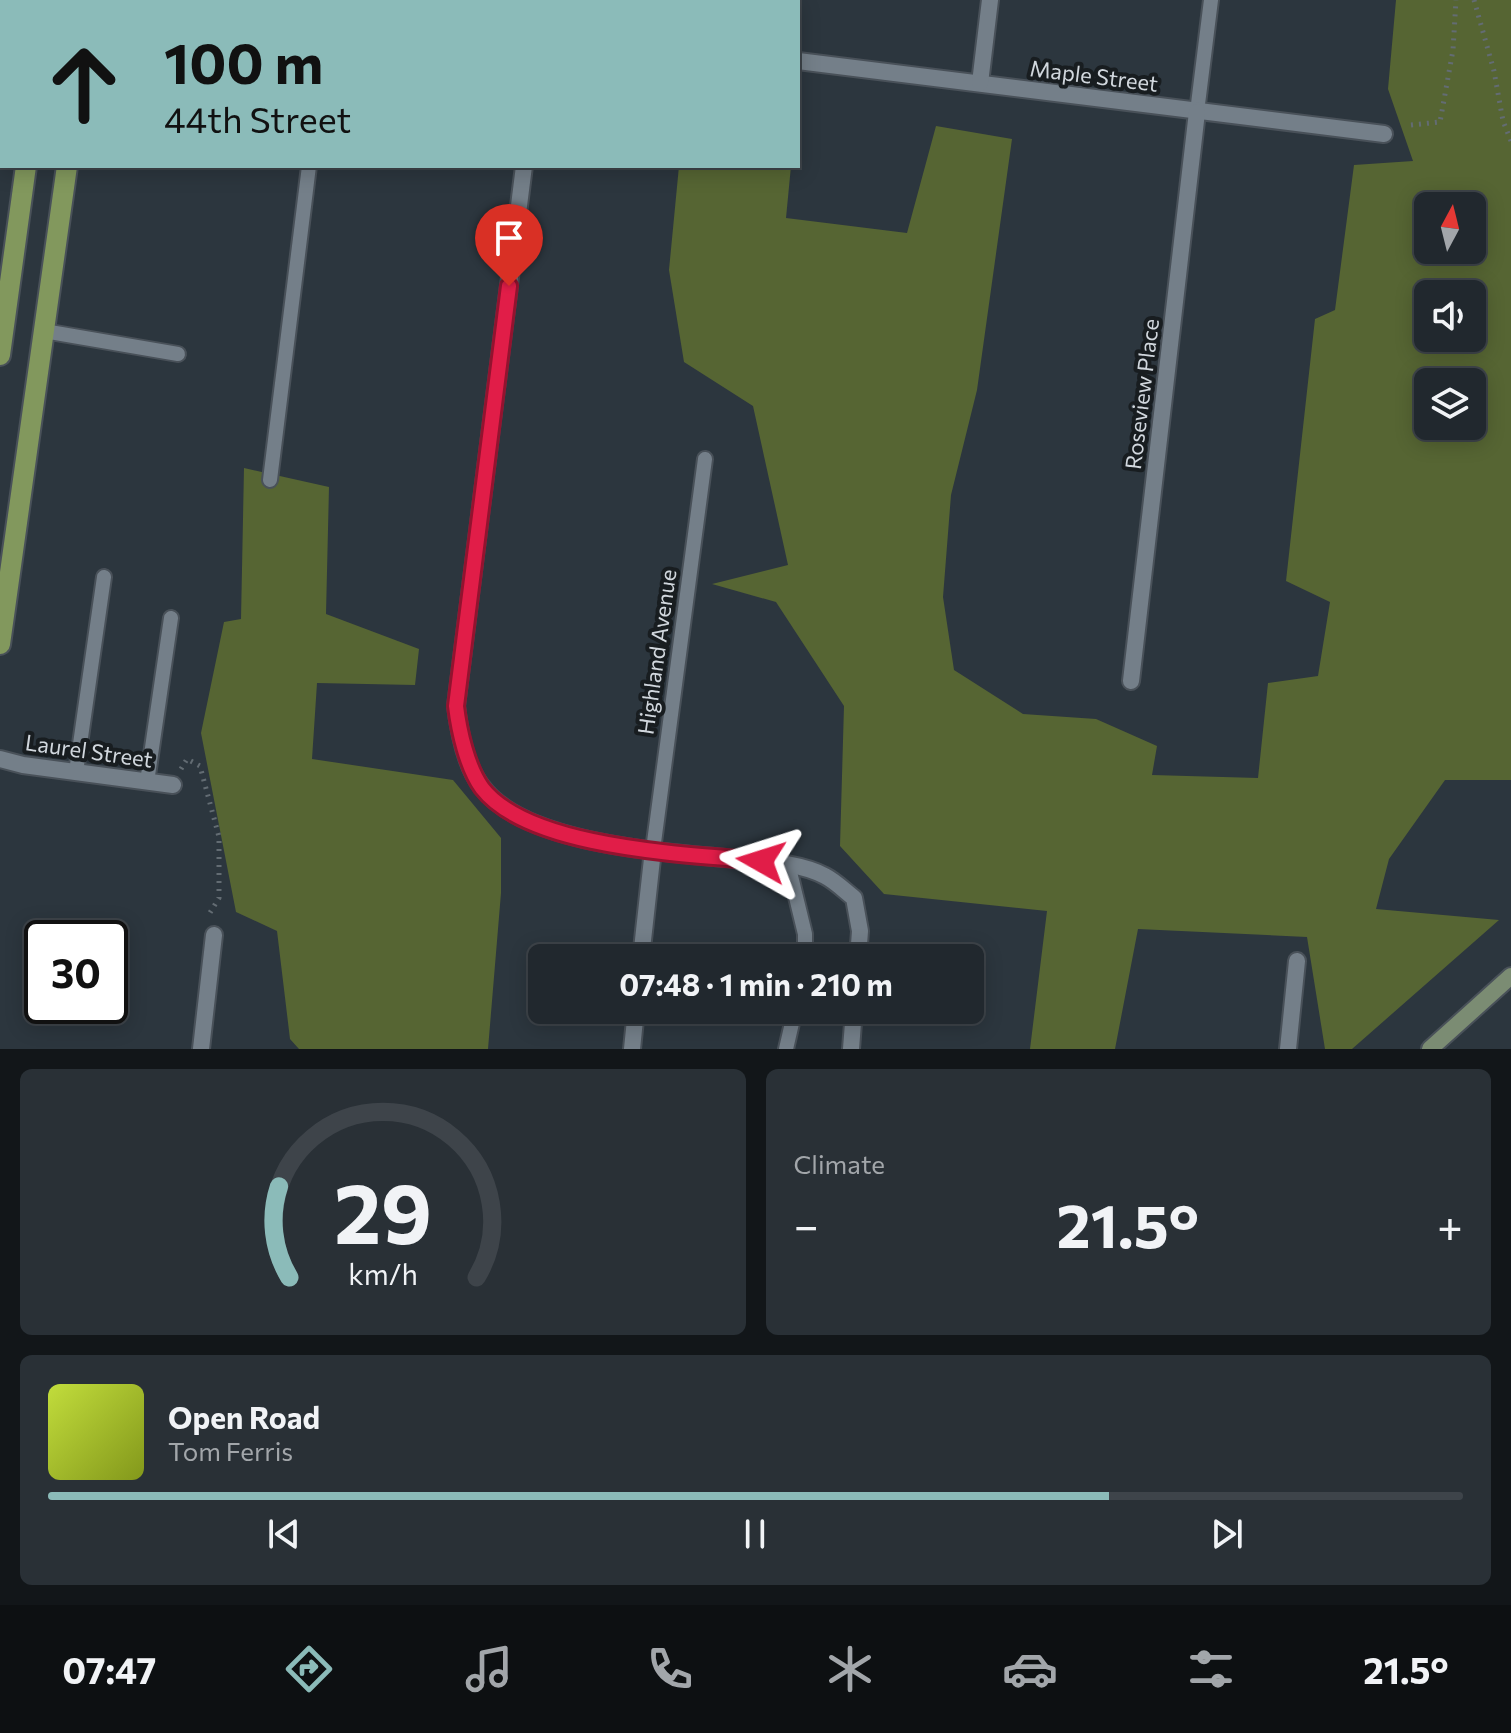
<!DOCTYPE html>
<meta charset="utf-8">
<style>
:root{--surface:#21282e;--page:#293036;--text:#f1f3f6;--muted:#a2a6aa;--line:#3e444a;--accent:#8bbbb9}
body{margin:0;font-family:Commissioner,sans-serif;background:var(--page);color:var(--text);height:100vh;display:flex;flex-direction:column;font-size:30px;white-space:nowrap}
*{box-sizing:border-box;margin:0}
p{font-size:26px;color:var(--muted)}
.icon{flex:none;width:44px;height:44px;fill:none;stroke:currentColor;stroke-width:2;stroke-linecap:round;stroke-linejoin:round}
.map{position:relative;height:1049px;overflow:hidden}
.details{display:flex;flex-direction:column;gap:20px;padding:20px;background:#121619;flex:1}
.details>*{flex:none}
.top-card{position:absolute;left:0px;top:0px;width:800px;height:168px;box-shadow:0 4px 20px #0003,0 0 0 2px var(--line);background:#8bbbb9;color:#111;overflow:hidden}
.needle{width:52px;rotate:7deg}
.buttons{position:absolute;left:1414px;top:192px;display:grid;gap:16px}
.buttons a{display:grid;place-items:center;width:72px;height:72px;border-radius:12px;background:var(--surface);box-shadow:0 4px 20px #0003,0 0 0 2px var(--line);font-size:40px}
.speed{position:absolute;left:24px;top:920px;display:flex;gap:16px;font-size:40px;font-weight:700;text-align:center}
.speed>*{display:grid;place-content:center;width:104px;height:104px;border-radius:50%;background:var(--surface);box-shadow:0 4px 20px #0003,0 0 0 2px var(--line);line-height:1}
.speed .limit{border:4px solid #111;border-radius:12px;background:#fff;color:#111}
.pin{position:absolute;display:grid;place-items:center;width:68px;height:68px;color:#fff;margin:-82px -34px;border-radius:50% 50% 50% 0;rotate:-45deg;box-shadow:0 0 8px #0007}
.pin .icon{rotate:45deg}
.me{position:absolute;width:88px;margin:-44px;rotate:276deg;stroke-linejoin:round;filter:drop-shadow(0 0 6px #0008)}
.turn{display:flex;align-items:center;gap:28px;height:168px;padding:0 32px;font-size:36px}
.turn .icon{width:104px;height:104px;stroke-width:2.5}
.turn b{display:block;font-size:56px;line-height:68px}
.big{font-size:60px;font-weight:700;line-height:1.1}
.details .card{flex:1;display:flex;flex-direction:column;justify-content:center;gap:12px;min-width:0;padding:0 28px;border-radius:12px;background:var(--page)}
.details .dial{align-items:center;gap:0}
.dial svg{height:208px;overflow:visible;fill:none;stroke:var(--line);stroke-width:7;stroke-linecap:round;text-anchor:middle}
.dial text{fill:var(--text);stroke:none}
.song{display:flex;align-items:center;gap:24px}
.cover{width:96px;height:96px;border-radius:12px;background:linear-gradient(135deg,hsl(70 70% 55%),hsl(70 70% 35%))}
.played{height:8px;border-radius:4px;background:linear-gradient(90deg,var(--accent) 75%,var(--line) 75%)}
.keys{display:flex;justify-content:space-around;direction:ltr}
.heat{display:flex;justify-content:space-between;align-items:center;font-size:44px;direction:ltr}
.details .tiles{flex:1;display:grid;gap:20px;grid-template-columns:1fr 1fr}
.card:last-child{grid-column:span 2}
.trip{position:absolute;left:528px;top:944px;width:456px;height:80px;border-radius:12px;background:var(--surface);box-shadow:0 4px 20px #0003,0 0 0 2px var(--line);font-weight:700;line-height:80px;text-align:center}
.tab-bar{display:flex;height:128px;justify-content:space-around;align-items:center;background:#0d1012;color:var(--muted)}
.tab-bar .icon{width:56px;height:56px}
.tab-bar .active{color:var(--accent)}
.tab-bar b{font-size:36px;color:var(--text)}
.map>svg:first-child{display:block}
.green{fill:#566533;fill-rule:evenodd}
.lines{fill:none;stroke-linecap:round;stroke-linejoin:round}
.service-casing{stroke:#495159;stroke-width:18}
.minor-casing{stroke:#495159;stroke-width:20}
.secondary-casing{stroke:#495159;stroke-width:20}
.primary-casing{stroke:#495159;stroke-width:24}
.path{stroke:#636c73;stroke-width:5;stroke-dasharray:2 6;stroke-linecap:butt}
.service{stroke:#747f89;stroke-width:14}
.minor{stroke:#747f89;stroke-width:16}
.secondary{stroke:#7b8c73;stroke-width:16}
.primary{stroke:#82985d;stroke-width:20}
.route-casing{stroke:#92132f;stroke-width:20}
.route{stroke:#e11d48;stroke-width:14}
.labels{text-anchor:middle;stroke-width:8;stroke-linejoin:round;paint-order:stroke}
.street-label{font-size:22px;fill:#d1d7dd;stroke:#181d20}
</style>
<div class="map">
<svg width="1511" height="1049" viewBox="0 0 1511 1049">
<rect width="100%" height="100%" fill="#2c363e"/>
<!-- green -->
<g class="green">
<path d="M1396,0H1511V780H1445L1389,859L1376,909L1499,920L1352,1049H1325L1307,937L1138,929L1115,1049H1030L1047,911L884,894L840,846L844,706L776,602L712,584L788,565L753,406L684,362L669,270L679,166H791L786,218L907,233L936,126L1012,139L977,390L951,495L943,597L954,670L1023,714L1096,719L1157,746L1152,775L1258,778L1268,683L1318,676L1330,602L1286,581L1315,319L1335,310L1354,165L1413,161L1388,89ZM1428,206H1472V250H1428ZM1428,294H1472V338H1428ZM1428,382H1472V426H1428Z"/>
<path d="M244,468L329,487L326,614L419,649L415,685L317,683L312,759L453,780L501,838V893L488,1049H299L290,1039L277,931L236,912L201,733L224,622L241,619Z"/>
</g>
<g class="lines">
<defs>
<g id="service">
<path d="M759,2L760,0"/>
<path d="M1197,112L1211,0"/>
<path d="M44,331L178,354"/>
<path d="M270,480L309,166"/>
<path d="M76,772L104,577"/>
<path d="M147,782L171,618"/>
<path d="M653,850L705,459"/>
<path d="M788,864L805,934V958"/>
<path d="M786,1049L795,1010"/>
</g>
<g id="minor">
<path d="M317,0L327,2"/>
<path d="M544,2V0"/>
<path d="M798,61L1384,134"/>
<path d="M980,83L990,0"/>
<path d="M524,166L456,706C459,731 466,767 482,787C525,845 667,852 735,859C765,862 798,862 825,876C835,881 845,891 854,898L860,931L858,958"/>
<path d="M1131,681L1197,112"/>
<path d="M0,759L23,765L173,785"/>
<path d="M641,958L653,850"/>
<path d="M201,1049L214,935"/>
<path d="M632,1049L636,1010"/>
<path d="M851,1049L854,1010"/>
<path d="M1288,1049L1297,961"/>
</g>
<path id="secondary" d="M1430,1049L1511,976"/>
<g id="primary">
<path d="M48,2L49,0"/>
<path d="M90,2V0"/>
<path d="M0,355L26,166"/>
<path d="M0,644L67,166"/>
</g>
</defs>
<!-- service casing -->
<use href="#service" class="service-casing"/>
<!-- minor casing -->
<use href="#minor" class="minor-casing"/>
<!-- secondary casing -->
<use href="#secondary" class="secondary-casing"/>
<!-- primary casing -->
<use href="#primary" class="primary-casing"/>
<!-- path -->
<g class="path">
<path d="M1474,0L1494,71L1503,121L1511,141"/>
<path d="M1411,125L1440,122L1453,50L1456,0"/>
<path d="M181,769L187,759L200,766L219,837V898L208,916"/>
</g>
<!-- service -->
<use href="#service" class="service"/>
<!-- minor -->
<use href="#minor" class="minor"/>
<!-- secondary -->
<use href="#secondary" class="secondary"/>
<!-- primary -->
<use href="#primary" class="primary"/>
</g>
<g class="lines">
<defs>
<path id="route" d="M509,286L456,706C459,731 467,767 482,788C529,849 688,854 761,861"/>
</defs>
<!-- route casing -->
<use href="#route" class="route-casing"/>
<!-- route -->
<use href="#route" class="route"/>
</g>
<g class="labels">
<!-- street labels -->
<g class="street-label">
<text transform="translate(1094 76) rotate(7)" y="8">Maple Street</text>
<text transform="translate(1142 394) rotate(-83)" y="8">Roseview Place</text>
<text transform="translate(657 652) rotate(-82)" y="8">Highland Avenue</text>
<text transform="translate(89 751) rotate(8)" y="8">Laurel Street</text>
</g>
</g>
</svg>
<div class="buttons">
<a><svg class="needle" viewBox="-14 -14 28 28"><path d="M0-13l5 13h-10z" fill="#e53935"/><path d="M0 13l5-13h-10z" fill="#a2a6aa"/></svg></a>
<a><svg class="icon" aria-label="sound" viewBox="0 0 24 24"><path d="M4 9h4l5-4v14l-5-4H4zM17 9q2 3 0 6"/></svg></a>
<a><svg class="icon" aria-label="layers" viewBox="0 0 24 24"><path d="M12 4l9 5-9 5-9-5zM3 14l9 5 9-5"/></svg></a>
</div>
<div class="speed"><div class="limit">30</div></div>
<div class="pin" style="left:509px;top:286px;background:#d93025"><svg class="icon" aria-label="arrive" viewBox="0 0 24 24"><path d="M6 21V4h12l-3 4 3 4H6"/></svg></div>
<svg class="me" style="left:761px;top:861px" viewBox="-20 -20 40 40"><path d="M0-17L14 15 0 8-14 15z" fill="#e11d48" stroke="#fff" stroke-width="4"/></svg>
<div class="trip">07:48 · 1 min · 210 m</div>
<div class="top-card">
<div class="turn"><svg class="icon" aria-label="ahead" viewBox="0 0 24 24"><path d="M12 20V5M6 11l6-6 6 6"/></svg><div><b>100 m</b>44th Street</div></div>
</div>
</div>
<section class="details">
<div class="tiles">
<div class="card dial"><svg viewBox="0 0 100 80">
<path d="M14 69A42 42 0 1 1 86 69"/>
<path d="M14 69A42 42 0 0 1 10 34" stroke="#8bbbb9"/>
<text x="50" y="56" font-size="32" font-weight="700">29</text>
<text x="50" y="72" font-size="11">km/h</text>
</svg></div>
<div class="card"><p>Climate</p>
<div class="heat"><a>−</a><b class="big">21.5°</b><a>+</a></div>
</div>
<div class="card">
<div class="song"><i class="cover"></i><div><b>Open Road</b><p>Tom Ferris</p></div></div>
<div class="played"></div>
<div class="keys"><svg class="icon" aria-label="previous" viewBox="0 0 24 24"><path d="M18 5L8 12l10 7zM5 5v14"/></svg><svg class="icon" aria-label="pause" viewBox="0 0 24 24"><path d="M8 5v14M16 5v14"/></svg><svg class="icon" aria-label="next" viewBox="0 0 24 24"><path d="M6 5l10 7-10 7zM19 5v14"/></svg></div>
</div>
</div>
</section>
<nav class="tab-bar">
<b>07:47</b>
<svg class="icon active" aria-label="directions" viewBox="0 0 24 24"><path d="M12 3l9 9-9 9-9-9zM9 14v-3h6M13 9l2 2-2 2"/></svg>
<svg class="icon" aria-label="music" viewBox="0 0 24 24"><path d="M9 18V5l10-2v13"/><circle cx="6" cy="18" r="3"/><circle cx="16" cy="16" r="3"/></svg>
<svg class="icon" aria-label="phone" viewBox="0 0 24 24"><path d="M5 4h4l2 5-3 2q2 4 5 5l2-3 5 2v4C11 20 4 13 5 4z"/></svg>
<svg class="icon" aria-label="climate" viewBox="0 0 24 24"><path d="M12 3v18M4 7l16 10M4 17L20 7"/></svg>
<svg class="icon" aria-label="car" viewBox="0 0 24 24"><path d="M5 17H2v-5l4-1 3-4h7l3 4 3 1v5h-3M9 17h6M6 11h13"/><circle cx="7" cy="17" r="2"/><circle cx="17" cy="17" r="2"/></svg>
<svg class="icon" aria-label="filters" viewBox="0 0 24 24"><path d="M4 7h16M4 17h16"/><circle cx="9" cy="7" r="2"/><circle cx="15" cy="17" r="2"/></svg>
<b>21.5°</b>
</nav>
